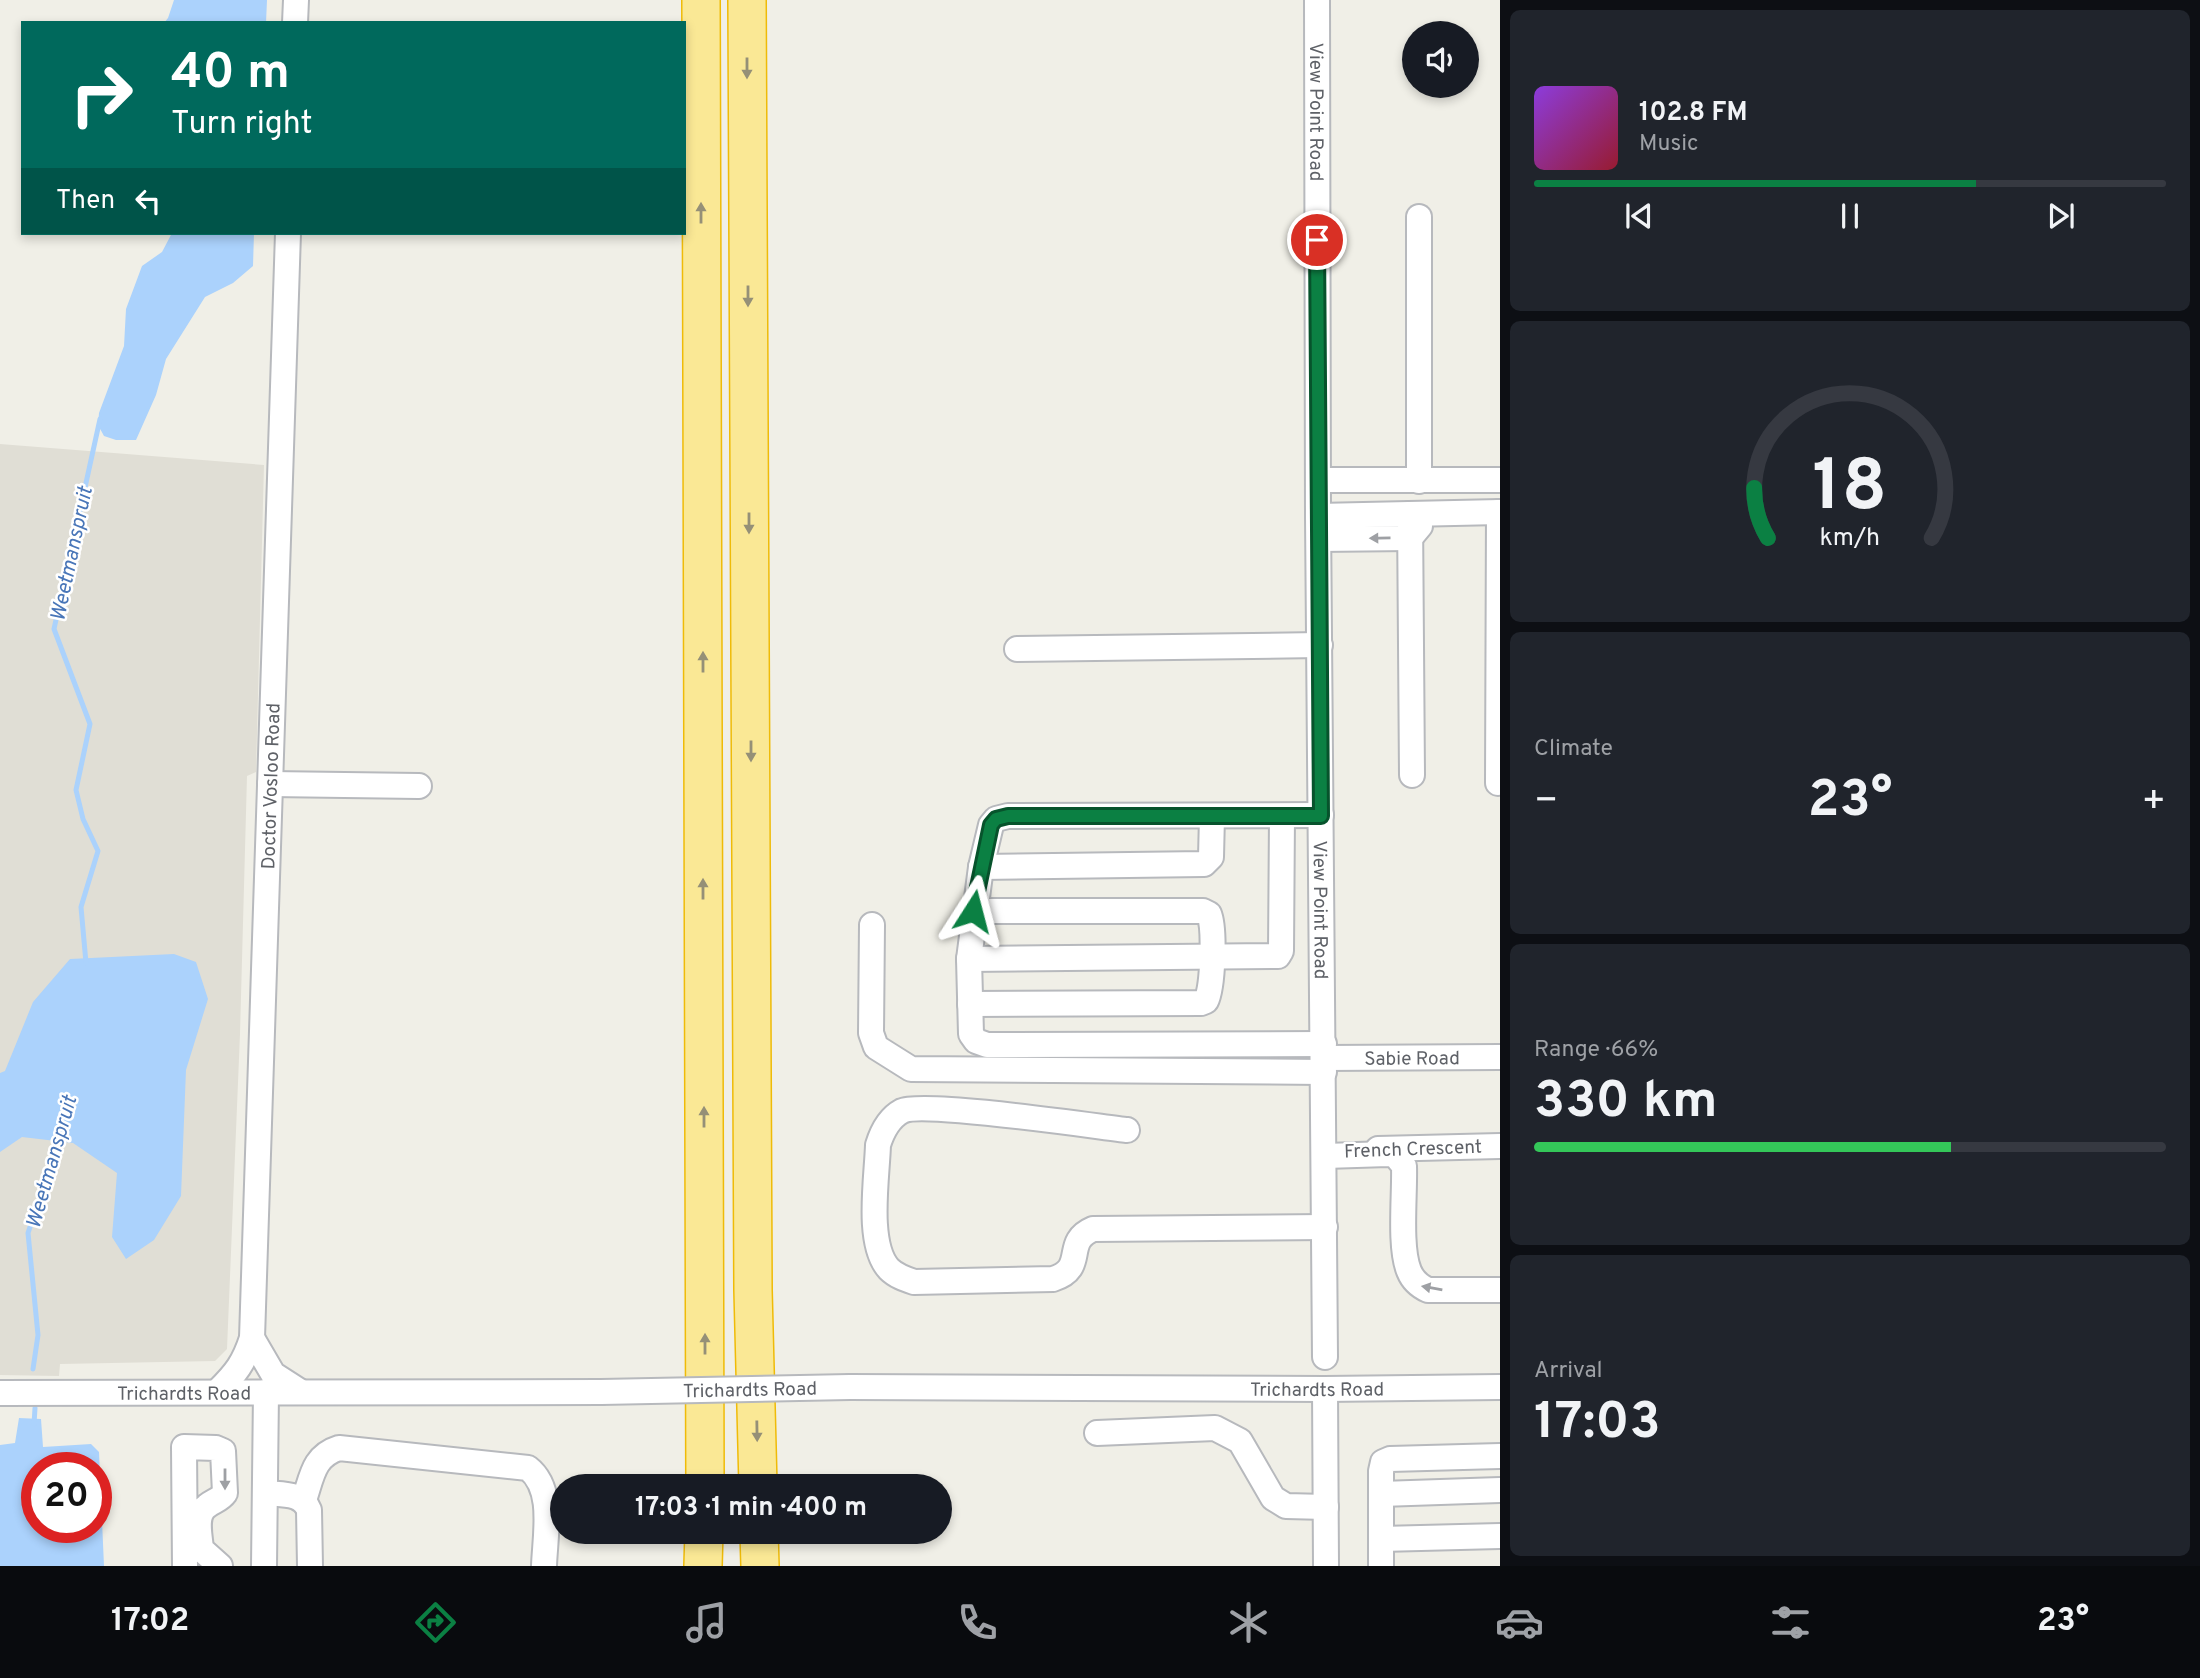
<!DOCTYPE html>
<meta charset="utf-8">
<style>
:root{--surface:#171b24;--page:#20242c;--text:#f1f3f6;--muted:#9ea1a6;--line:#363941;--accent:#0b8043}
body{margin:0;font-family:Overpass,sans-serif;background:var(--page);color:var(--text);height:100vh;display:flex;flex-direction:column;font-size:26px;white-space:nowrap}
*{box-sizing:border-box;margin:0}
p{font-size:23px;color:var(--muted)}
.icon{flex:none;width:38px;height:38px;fill:none;stroke:currentColor;stroke-width:2;stroke-linecap:round;stroke-linejoin:round}
.map{position:relative;flex:1;overflow:hidden}
.sheet{display:flex;flex-direction:column;gap:10px;padding:10px;background:#0d0f14;width:700px}
.sheet>*{flex:none}
.banner{position:absolute;left:21px;top:21px;width:665px;height:214px;border-radius:0px;box-shadow:0 4px 10px #0003;background:#00695c;color:#fff;overflow:hidden}
.buttons{position:absolute;left:1402px;top:21px;display:grid;gap:14px}
.buttons a{display:grid;place-items:center;width:77px;height:77px;border-radius:50%;background:var(--surface);box-shadow:0 4px 10px #0003;font-size:35px}
.speed{position:absolute;left:21px;top:1452px;display:flex;gap:14px;font-size:35px;font-weight:700;text-align:center}
.speed>*{display:grid;place-content:center;width:91px;height:91px;border-radius:50%;background:var(--surface);box-shadow:0 4px 10px #0003;line-height:1}
.speed .limit{border:10px solid #d22;background:#fff;color:#111}
.pin{position:absolute;display:grid;place-items:center;width:60px;height:60px;color:#fff;margin:-30px;border:4px solid #fff;border-radius:50%;box-shadow:0 2px 7px #0007}
.me{position:absolute;width:77px;margin:-38px;rotate:9deg;stroke-linejoin:round;filter:drop-shadow(0 0 5px #0008)}
.turn{display:flex;align-items:center;gap:24px;height:147px;padding:0 35px;font-size:32px}
.turn .icon{width:91px;height:91px;stroke-width:2.5}
.turn b{display:block;font-size:49px;line-height:60px}
.then{display:flex;align-items:center;height:66px;padding:0 35px;background:#0003;gap:14px;font-size:26px}
.big{font-size:52px;font-weight:700;line-height:1.1}
.sheet .widget{flex:1;display:flex;flex-direction:column;justify-content:center;gap:10px;min-width:0;padding:0 24px;border-radius:10px;background:var(--page)}
.sheet .dial{align-items:center;gap:0}
.dial svg{height:182px;overflow:visible;fill:none;stroke:var(--line);stroke-width:7;stroke-linecap:round;text-anchor:middle}
.dial text{fill:var(--text);stroke:none}
.song{display:flex;align-items:center;gap:21px}
.cover{width:84px;height:84px;border-radius:10px;background:linear-gradient(135deg,hsl(270 70% 55%),hsl(350 70% 35%))}
.played{height:7px;border-radius:4px;background:linear-gradient(90deg,var(--accent) 70%,var(--line) 70%)}
.keys{display:flex;justify-content:space-around;direction:ltr}
.heat{display:flex;justify-content:space-between;align-items:center;font-size:38px;direction:ltr}
.charge{height:10px;border-radius:5px;background:linear-gradient(90deg,#34c759 66%,var(--line) 0)}
.trip{position:absolute;left:550px;top:1474px;width:402px;height:70px;border-radius:35px;background:var(--surface);box-shadow:0 4px 10px #0003;font-weight:700;line-height:70px;text-align:center}
.dock{display:flex;height:112px;justify-content:space-around;align-items:center;background:#090b0e;color:var(--muted)}
.dock .icon{width:49px;height:49px}
.dock .active{color:var(--accent)}
.dock b{font-size:32px;color:var(--text)}
main{display:flex;flex:1;min-height:0}
.map>svg:first-child{display:block}
.education{fill:#e0ded5}
.water{fill:#abd2fc;fill-rule:evenodd}
.lines{fill:none;stroke-linecap:round;stroke-linejoin:round}
.stream{stroke:#abd2fc;stroke-width:5}
.minor-casing{stroke:#b7b9bd;stroke-width:28}
.highway-casing{stroke:#efbb08;stroke-width:40}
.minor{stroke:#fff;stroke-width:24}
.highway{stroke:#fae895;stroke-width:37}
.minor-bridge-casing{stroke:#b7b9bd;stroke-width:28;stroke-linecap:butt}
.minor-bridge{stroke:#fff;stroke-width:24}
.oneway{fill:#959077}
.oneway2{fill:#9ea0a4}
.route-casing{stroke:#07532c;stroke-width:18}
.route{stroke:#0b8043;stroke-width:12}
.labels{text-anchor:middle;stroke-width:5;stroke-linejoin:round;paint-order:stroke}
.street-label{font-size:19px;fill:#5e6167;stroke:#fff}
.water-label{font-size:21px;font-style:italic;fill:#4976b8;stroke:#fff}
</style>
<main>
<div class="map">
<svg width="1500" height="1566" viewBox="0 0 1500 1566">
<rect width="100%" height="100%" fill="#f0efe7"/>
<!-- education -->
<path class="education" d="M0,444L264,465L256,772L247,776L240,1034L227,1349L215,1361L60,1364L59,1376L0,1375Z"/>
<!-- water -->
<g class="water">
<path d="M174,0H267L266,23H164L168,18Z"/>
<path d="M172,233H254L253,266L233,283L205,297L166,359L156,395L136,440H116L104,436L98,425L99,413L124,346L126,309L142,266L162,252Z"/>
<path d="M174,954L196,962L208,999L186,1070L181,1196L154,1240L126,1259L112,1237L117,1173L73,1143L22,1137L0,1152V1073L5,1071L33,1002L70,959Z"/>
<path d="M19,1418L41,1419L43,1447L91,1444L99,1452L104,1566H0V1445L15,1443ZM37,1468H96V1528H37Z"/>
</g>
<g class="lines">
<!-- stream -->
<g class="stream">
<path d="M86,963L81,907L98,851L83,819L76,790L90,724L54,629L100,419"/>
<path d="M33,1369L38,1335L28,1233L60,1137"/>
<path d="M34,1424L35,1408"/>
</g>
<defs>
<g id="minor">
<path id="s1" d="M1317,0L1318,516L1325,1357"/>
<path d="M295,23L296,0"/>
<path d="M1318,480H1500"/>
<path d="M1419,481V217"/>
<path d="M1410,514L1412,775"/>
<path d="M1318,516L1500,512"/>
<path d="M1319,539L1410,538L1420,526"/>
<path d="M1017,649L1320,645"/>
<path d="M1498,783L1499,512"/>
<path d="M270,784L419,786"/>
<path d="M1321,815L1008,816L996,819L991,825L981,867L969,959L971,1034L976,1041L987,1045L1324,1044"/>
<path d="M981,867L1204,864L1211,857L1212,816"/>
<path d="M872,925L871,1033L876,1047L911,1069L1324,1072"/>
<path d="M969,959L1278,956L1281,951L1282,816"/>
<path d="M970,1004L1201,1003L1206,1001C1213,987 1215,928 1209,914L1203,911H973"/>
<path id="s2" d="M1324,1058L1500,1057"/>
<path d="M1127,1130C1093,1126 923,1101 902,1111C889,1118 882,1132 878,1145C877,1178 866,1244 889,1269C896,1276 905,1279 914,1282L1053,1279C1088,1268 1062,1242 1093,1229L1325,1227"/>
<path d="M1378,1149L1500,1146"/>
<path d="M1325,1156L1388,1154L1395,1155L1404,1166C1405,1194 1399,1247 1409,1271C1413,1281 1419,1286 1428,1290H1500"/>
<path d="M252,1338L273,1374L301,1392"/>
<path id="s3" d="M850,1387L1325,1389L1500,1387"/>
<path d="M1325,1389L1326,1566"/>
<path id="s4" d="M218,1391C236,1373 244,1363 252,1338L288,233"/>
<path id="s5" d="M0,1393L601,1392"/>
<path d="M1097,1433L1215,1428L1240,1441L1273,1498L1286,1506L1326,1507"/>
<path d="M265,1493C282,1495 302,1492 309,1510L310,1566"/>
<path d="M1381,1494L1500,1490"/>
<path d="M304,1500C312,1477 313,1456 339,1448L528,1468C555,1489 545,1535 544,1566"/>
<path d="M1381,1539L1500,1536"/>
<path d="M185,1566L184,1447L216,1448L223,1451L225,1493C220,1500 213,1501 207,1506C194,1515 200,1535 201,1549L220,1566"/>
<path d="M264,1566L266,1392"/>
<path d="M1381,1566V1471L1383,1462L1390,1459L1500,1456"/>
</g>
<g id="highway">
<path d="M701,0L705,1486"/>
<path d="M747,0L753,1290L758,1486"/>
<path d="M759,1531L760,1566"/>
<path d="M703,1566L704,1531"/>
</g>
</defs>
<!-- minor casing -->
<use href="#minor" class="minor-casing"/>
<!-- highway casing -->
<use href="#highway" class="highway-casing"/>
<!-- minor -->
<use href="#minor" class="minor"/>
<!-- highway -->
<use href="#highway" class="highway"/>
<defs>
<g id="minor-bridge">
<path id="s6" d="M601,1392L850,1387"/>
</g>
</defs>
<!-- minor-bridge casing -->
<use href="#minor-bridge" class="minor-bridge-casing"/>
<!-- minor-bridge -->
<use href="#minor-bridge" class="minor-bridge"/>
</g>
<!-- one-way arrows -->
<defs><path id="oneway-solid" d="M-6-.8H1V-3.2L6.5 0L1 3.2V.8H-6Z" transform="scale(1.75)"/></defs>
<g class="oneway">
<use href="#oneway-solid" transform="translate(747 68) rotate(90)"/>
<use href="#oneway-solid" transform="translate(701 213) rotate(-90)"/>
<use href="#oneway-solid" transform="translate(748 296) rotate(90)"/>
<use href="#oneway-solid" transform="translate(749 523) rotate(90)"/>
<use href="#oneway-solid" transform="translate(703 662) rotate(-90)"/>
<use href="#oneway-solid" transform="translate(751 751) rotate(90)"/>
<use href="#oneway-solid" transform="translate(703 889) rotate(-90)"/>
<use href="#oneway-solid" transform="translate(704 1117) rotate(-90)"/>
<use href="#oneway-solid" transform="translate(705 1344) rotate(-90)"/>
<use href="#oneway-solid" transform="translate(757 1431) rotate(89)"/>
</g>
<g class="oneway2">
<use href="#oneway-solid" transform="translate(1380 538) rotate(179)"/>
<use href="#oneway-solid" transform="translate(1432 1288) rotate(-170)"/>
<use href="#oneway-solid" transform="translate(225 1479) rotate(90)"/>
</g>
<g class="lines">
<defs>
<path id="route" d="M973,911L991,825L996,819L1008,816H1321L1317,240"/>
</defs>
<!-- route casing -->
<use href="#route" class="route-casing"/>
<!-- route -->
<use href="#route" class="route"/>
</g>
<g class="labels">
<!-- street labels -->
<g class="street-label">
<text dy="7" stroke="none"><textPath href="#s1" startOffset="112">View Point Road</textPath></text>
<text dy="7" stroke="none"><textPath href="#s4" startOffset="616">Doctor Vosloo Road</textPath></text>
<text dy="7" stroke="none"><textPath href="#s1" startOffset="910">View Point Road</textPath></text>
<text dy="7" stroke="none"><textPath href="#s2" startOffset="88">Sabie Road</textPath></text>
<text transform="translate(1413 1148) rotate(-2)" y="7">French Crescent</text>
<text dy="7" stroke="none"><textPath href="#s6" startOffset="149">Trichardts Road</textPath></text>
<text dy="7" stroke="none"><textPath href="#s3" startOffset="467">Trichardts Road</textPath></text>
<text dy="7" stroke="none"><textPath href="#s5" startOffset="184">Trichardts Road</textPath></text>
</g>
<!-- water labels -->
<g class="water-label">
<text transform="translate(71 554) rotate(-78)" y="7">Weetmanspruit</text>
<text transform="translate(51 1162) rotate(-74)" y="7">Weetmanspruit</text>
</g>
</g>
</svg>
<div class="buttons">
<a><svg class="icon" aria-label="sound" viewBox="0 0 24 24"><path d="M4 9h4l5-4v14l-5-4H4zM17 9q2 3 0 6"/></svg></a>
</div>
<div class="speed"><div class="limit">20</div></div>
<div class="pin" style="left:1317px;top:240px;background:#d93025"><svg class="icon" aria-label="arrive" viewBox="0 0 24 24"><path d="M6 21V4h12l-3 4 3 4H6"/></svg></div>
<svg class="me" style="left:973px;top:911px" viewBox="-20 -20 40 40"><path d="M0-17L14 15 0 8-14 15z" fill="#0b8043" stroke="#fff" stroke-width="4"/></svg>
<div class="trip">17:03 · 1 min · 400 m</div>
<div class="banner">
<div class="turn"><svg class="icon" aria-label="right" viewBox="0 0 24 24"><path d="M7 20v-9h11M14 6l5 5-5 5"/></svg><div><b>40 m</b>Turn right</div></div>
<div class="then">Then<svg class="icon" aria-label="left" viewBox="0 0 24 24"><path d="M17 20v-9H6M10 6l-5 5 5 5"/></svg></div>
</div>
</div>
<section class="sheet">
<div class="widget">
<div class="song"><i class="cover"></i><div><b>102.8 FM</b><p>Music</p></div></div>
<div class="played"></div>
<div class="keys"><svg class="icon" aria-label="previous" viewBox="0 0 24 24"><path d="M18 5L8 12l10 7zM5 5v14"/></svg><svg class="icon" aria-label="pause" viewBox="0 0 24 24"><path d="M8 5v14M16 5v14"/></svg><svg class="icon" aria-label="next" viewBox="0 0 24 24"><path d="M6 5l10 7-10 7zM19 5v14"/></svg></div>
</div>
<div class="widget dial"><svg viewBox="0 0 100 80">
<path d="M14 69A42 42 0 1 1 86 69"/>
<path d="M14 69A42 42 0 0 1 8 47" stroke="#0b8043"/>
<text x="50" y="56" font-size="32" font-weight="700">18</text>
<text x="50" y="72" font-size="11">km/h</text>
</svg></div>
<div class="widget"><p>Climate</p>
<div class="heat"><a>−</a><b class="big">23°</b><a>+</a></div>
</div>
<div class="widget"><p>Range · 66%</p><b class="big">330 km</b><div class="charge"></div></div>
<div class="widget"><p>Arrival</p><b class="big">17:03</b></div>
</section>
</main>
<nav class="dock">
<b>17:02</b>
<svg class="icon active" aria-label="directions" viewBox="0 0 24 24"><path d="M12 3l9 9-9 9-9-9zM9 14v-3h6M13 9l2 2-2 2"/></svg>
<svg class="icon" aria-label="music" viewBox="0 0 24 24"><path d="M9 18V5l10-2v13"/><circle cx="6" cy="18" r="3"/><circle cx="16" cy="16" r="3"/></svg>
<svg class="icon" aria-label="phone" viewBox="0 0 24 24"><path d="M5 4h4l2 5-3 2q2 4 5 5l2-3 5 2v4C11 20 4 13 5 4z"/></svg>
<svg class="icon" aria-label="climate" viewBox="0 0 24 24"><path d="M12 3v18M4 7l16 10M4 17L20 7"/></svg>
<svg class="icon" aria-label="car" viewBox="0 0 24 24"><path d="M5 17H2v-5l4-1 3-4h7l3 4 3 1v5h-3M9 17h6M6 11h13"/><circle cx="7" cy="17" r="2"/><circle cx="17" cy="17" r="2"/></svg>
<svg class="icon" aria-label="filters" viewBox="0 0 24 24"><path d="M4 7h16M4 17h16"/><circle cx="9" cy="7" r="2"/><circle cx="15" cy="17" r="2"/></svg>
<b>23°</b>
</nav>
